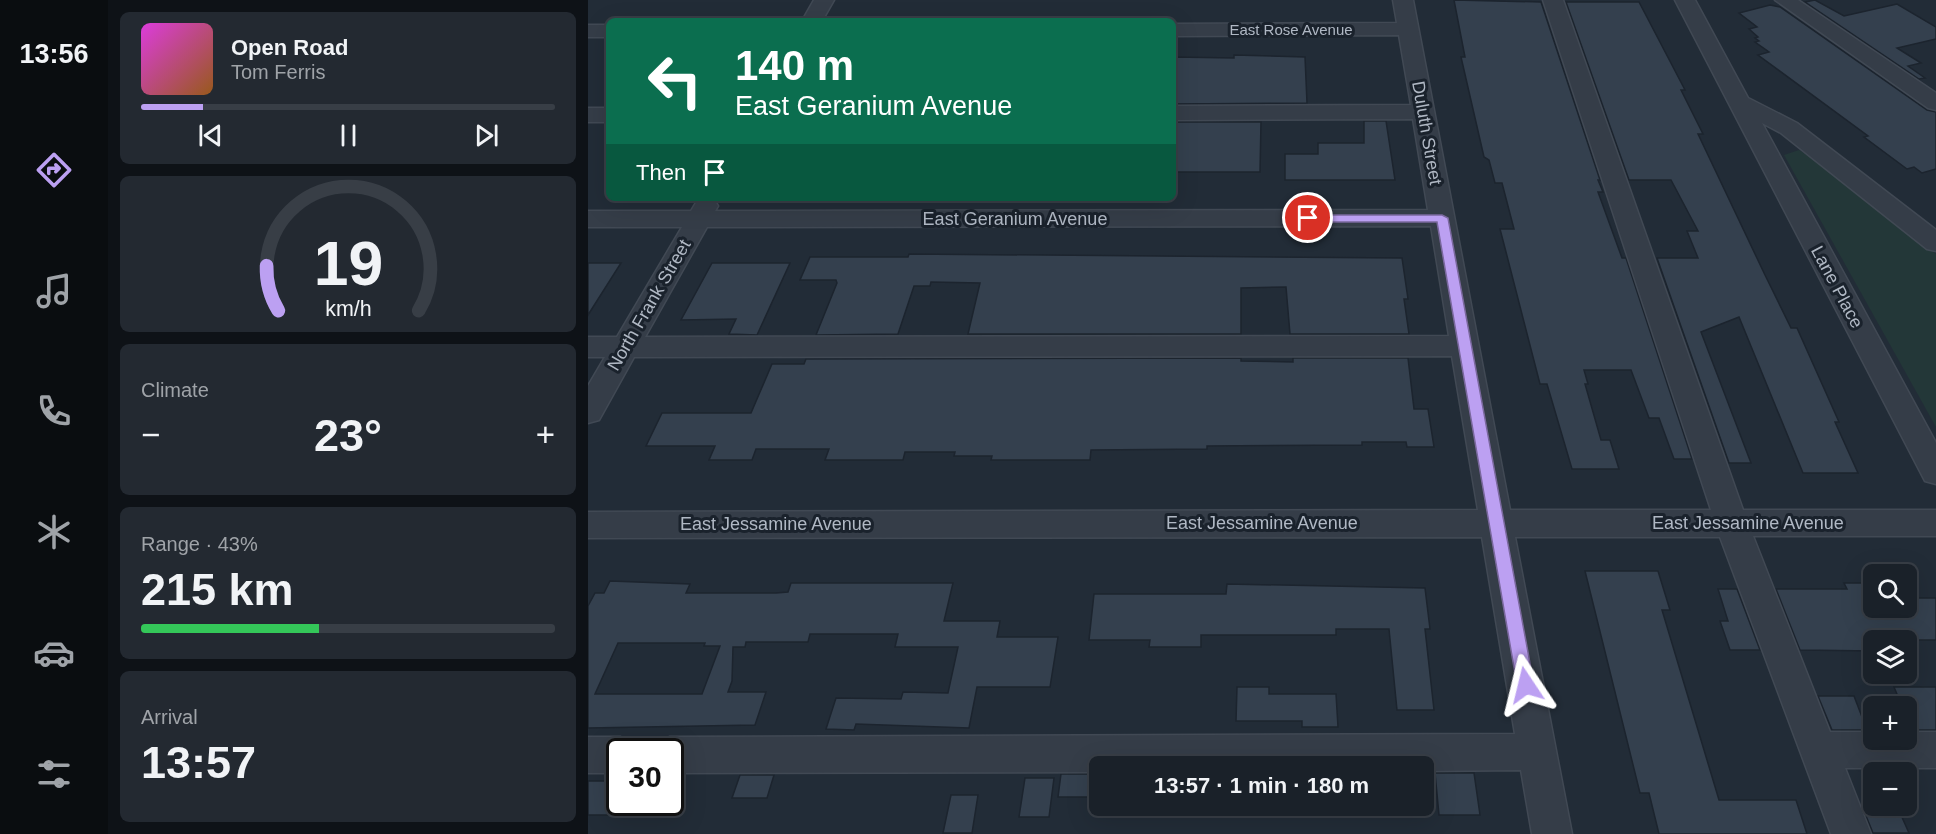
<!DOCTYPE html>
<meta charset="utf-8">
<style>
:root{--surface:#1a2129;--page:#232931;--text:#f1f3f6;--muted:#9fa3a8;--line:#383e46;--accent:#bca0f2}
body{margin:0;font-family:Arial,sans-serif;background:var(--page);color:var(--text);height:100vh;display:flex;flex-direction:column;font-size:22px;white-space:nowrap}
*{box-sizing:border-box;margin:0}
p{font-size:20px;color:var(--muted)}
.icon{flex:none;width:33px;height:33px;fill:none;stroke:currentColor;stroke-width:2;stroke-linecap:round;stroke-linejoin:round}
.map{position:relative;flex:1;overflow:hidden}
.drawer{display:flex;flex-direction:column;gap:12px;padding:12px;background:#0e1217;width:480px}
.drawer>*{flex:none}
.top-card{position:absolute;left:18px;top:18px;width:570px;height:183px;border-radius:9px;box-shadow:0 6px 24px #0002,0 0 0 2px var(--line);background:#0b6e4f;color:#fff;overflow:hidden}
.tools{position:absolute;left:1275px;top:564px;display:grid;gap:12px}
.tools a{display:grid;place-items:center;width:54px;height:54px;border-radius:9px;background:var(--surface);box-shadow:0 6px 24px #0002,0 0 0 2px var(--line);font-size:30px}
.speed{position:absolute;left:18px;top:738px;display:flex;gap:12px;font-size:30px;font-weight:700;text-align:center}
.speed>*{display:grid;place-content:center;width:78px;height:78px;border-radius:50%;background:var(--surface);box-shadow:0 6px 24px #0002,0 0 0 2px var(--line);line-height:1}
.speed .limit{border:3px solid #111;border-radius:9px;background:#fff;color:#111}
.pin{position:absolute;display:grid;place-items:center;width:51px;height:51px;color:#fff;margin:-26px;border:3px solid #fff;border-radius:50%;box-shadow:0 2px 6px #0007}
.me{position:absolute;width:66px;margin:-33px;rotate:350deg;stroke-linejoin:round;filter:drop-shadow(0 0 4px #0008)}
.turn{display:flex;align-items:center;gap:21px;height:126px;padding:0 30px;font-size:27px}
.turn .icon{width:78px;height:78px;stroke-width:2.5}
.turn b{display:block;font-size:42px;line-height:51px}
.then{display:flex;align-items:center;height:57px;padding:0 30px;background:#0003;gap:12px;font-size:22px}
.big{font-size:45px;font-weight:600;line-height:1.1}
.drawer .widget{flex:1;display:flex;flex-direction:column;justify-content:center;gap:9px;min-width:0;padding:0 21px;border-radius:9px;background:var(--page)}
.drawer .dial{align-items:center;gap:0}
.dial svg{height:156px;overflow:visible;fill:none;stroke:var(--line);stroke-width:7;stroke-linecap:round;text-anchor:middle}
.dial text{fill:var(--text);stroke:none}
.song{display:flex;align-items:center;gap:18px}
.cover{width:72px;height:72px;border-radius:9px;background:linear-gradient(135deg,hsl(300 70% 55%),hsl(30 70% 35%))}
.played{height:6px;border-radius:3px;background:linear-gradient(90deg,var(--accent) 15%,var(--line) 15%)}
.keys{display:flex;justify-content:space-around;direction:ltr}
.heat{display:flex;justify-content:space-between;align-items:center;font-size:33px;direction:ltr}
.charge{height:9px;border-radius:4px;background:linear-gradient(90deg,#34c759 43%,var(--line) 0)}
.trip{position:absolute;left:501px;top:756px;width:345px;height:60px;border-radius:9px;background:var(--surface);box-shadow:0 6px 24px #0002,0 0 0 2px var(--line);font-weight:600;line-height:60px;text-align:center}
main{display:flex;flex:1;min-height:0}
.menu{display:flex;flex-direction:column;width:108px;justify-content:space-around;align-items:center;background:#0a0d10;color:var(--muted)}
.menu .icon{width:42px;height:42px}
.menu .selected{color:var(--accent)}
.menu b{font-size:27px;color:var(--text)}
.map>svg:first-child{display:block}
.green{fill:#233738}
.building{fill:#34404e;stroke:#1c242e;stroke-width:1.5;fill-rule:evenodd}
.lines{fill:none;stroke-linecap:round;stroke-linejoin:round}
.minor-casing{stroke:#414954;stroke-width:3}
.minor{fill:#353d48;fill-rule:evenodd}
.route{fill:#bca0f2;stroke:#7a689d;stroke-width:1.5}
.labels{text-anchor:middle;stroke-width:6;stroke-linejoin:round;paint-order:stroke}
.far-street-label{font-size:15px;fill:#b0b8c4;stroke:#1a222c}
.street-label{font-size:18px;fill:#b0b8c4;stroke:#1a222c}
</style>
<main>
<nav class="menu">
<b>13:56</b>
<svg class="icon selected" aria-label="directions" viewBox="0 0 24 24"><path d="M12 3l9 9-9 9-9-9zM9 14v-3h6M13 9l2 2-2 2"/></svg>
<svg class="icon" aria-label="music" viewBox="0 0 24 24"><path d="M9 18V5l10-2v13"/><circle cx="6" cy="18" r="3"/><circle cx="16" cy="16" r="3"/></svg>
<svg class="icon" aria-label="phone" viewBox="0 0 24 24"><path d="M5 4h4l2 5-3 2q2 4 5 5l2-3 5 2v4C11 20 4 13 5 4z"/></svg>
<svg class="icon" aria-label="climate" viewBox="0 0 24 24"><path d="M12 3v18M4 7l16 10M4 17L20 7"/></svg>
<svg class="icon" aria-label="car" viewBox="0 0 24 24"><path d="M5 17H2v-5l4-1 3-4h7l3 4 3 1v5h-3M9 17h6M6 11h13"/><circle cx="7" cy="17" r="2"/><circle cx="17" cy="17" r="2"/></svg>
<svg class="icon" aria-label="filters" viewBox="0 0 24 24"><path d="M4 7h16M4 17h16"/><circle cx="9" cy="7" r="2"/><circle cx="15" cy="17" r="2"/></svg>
</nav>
<section class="drawer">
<div class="widget">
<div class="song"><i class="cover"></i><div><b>Open Road</b><p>Tom Ferris</p></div></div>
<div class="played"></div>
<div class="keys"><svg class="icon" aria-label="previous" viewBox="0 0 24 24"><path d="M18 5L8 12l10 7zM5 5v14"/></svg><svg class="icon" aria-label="pause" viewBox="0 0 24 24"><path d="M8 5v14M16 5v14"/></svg><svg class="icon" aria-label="next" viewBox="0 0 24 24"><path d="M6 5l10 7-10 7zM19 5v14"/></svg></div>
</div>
<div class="widget dial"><svg viewBox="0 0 100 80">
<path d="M14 69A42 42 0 1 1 86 69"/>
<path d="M14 69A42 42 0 0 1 8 46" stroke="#bca0f2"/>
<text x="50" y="56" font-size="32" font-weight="700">19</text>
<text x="50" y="72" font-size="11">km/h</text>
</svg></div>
<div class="widget"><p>Climate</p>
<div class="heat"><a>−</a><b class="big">23°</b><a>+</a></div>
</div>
<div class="widget"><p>Range · 43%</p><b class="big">215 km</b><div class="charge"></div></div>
<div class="widget"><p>Arrival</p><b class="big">13:57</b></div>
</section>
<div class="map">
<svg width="1348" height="834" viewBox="0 0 1348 834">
<rect width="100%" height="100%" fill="#222c37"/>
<!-- green -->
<path class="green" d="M1211,150L1248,173L1348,254V427L1196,155Z"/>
<!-- building -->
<g class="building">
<path d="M866,0L953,2L1012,180H1010L1015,192H1010L1034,258H1038L1104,459H1086L1071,418H1061L1043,370H996L1000,384H997L1013,440H1022L1031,469H984L959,384H952L918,252L912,229H926L914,183H907L901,160L896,157L873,57H877Z"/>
<path d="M1227,0L1256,16L1309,4L1348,27V39L1309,48L1333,63L1320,66L1337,78L1331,79L1217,2Z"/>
<path d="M978,2H1051L1097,90H1093L1115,134H1110L1177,275L1203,328H1209L1251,422H1247L1270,473H1215L1151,317L1113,332L1163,463H1141L1069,258H1110L1099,231H1110L1083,180H1041Z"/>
<path d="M1182,5L1192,7L1339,110L1348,112V169L1334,173L1326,167L1319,169L1276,137L1280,136L1170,55L1181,52L1167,42L1171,41L1167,38L1170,37L1161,29L1169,27L1151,13Z"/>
<path d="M646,55L717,57L719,103L585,104V57L646,58Z"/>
<path d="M776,121H798L807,180H697V154H730V143H776Z"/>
<path d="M585,122H673L672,172H585Z"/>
<path d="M321,254L814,258L820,299H816L821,334H702L698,287L653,288V334H380L392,283L343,282L342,286H326L310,334L228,335L249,283L248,280H212L222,257H320Z"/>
<path d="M0,263H33L0,315Z"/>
<path d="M124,263H202L169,335L141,334L148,319L93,320Z"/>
<path d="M653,358V361L705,362V358H820L826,409H840L846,447H819L818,442H774V445L619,446V449L503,450L502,460H403L404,456H366L367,452H317L315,460H237L241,449H168L164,460H121L127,446H58L74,413H163L184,364H216L218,359Z"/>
<path d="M997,571H1070L1082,610H1074L1131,800H1208L1219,834H1071L1061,793H1052Z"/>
<path d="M22,581L102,584L98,593H188L200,592L203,583H365L356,621H412L409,637H470L462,687H389L381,728L268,724L266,730L238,729L248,698L313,699L315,692L360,693L370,647H307L310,634H222L220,642H158L157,647H145L144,681L140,692H178L167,725L0,728V606L7,593H16ZM30,643H117L116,646H132L114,694H7Z"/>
<path d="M1256,583H1286V608H1318V598H1348V640H1286V651L1212,650L1188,589H1259Z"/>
<path d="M639,584L837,588L842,629H837L846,710H809L801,629H748V635H613V647H561L562,640H501L506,594H638Z"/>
<path d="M1130,589H1149L1172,650H1142L1132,621H1140Z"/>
<path d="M649,687H681V694H748L750,727H714V721H648Z"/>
<path d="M1306,687H1348V730H1324L1318,717V706H1314Z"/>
<path d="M1230,696H1266L1279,730H1244Z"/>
<path d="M847,773H886L892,815H851Z"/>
<path d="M473,774H512V797H470Z"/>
<path d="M152,775H186L179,798H144Z"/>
<path d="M437,778H466L461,817H431Z"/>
<rect x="0" y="781" width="32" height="34"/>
<path d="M363,795H390L384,833H355Z"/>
<path d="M1274,806H1309L1321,833H1285Z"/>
</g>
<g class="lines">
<defs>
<g id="minor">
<path d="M226,0H246L234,21H214Z"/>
<path d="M805,0H825L922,510H1123L955,0H975L1155,510H1348V536H1165L1242,732H1286V740H1318V732H1348V768H1257L1283,834H1243L1132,537H927L984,834H944L933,770L836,771V766H512V772L82,773V752H64L68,742L82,737L927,734L894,537L0,538V512L890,510L864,356L46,357L11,420L0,423V386L17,357H0V337H29L94,227H0V211H103L109,201L118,198L127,201L130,206L127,211L840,210L825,119L585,120V106L823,105L811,35L585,36V24L809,23ZM843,226L861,336L57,337L119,227Z"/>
<path d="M1087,0H1107L1160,98L1209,123L1348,230V251L1339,249L1193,133L1174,123L1348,443V484L1337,481Z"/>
<path d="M1187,0H1210L1348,93V110L1340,108Z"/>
<rect x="0" y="25" width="21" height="12"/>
<rect x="0" y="108" width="21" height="14"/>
<path d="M0,737H32L46,742L50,752H32V773H0Z"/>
</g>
</defs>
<!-- minor casing -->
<use href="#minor" class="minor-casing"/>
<!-- minor -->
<use href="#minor" class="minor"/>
</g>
<!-- route -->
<path class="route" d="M854,215L860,218L946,685L943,691L938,693L932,691L929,685L849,222H720L714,218L720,215Z"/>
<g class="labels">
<!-- far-street labels -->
<g class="far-street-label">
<text x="703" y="35">East Rose Avenue</text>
</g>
<!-- street labels -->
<g class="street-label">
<text transform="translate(839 133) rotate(80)" y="6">Duluth Street</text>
<text x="427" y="225">East Geranium Avenue</text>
<text transform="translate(1249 287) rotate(62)" y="6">Lane Place</text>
<text transform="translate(61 305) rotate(-60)" y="6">North Frank Street</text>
<text x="674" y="529">East Jessamine Avenue</text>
<text x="1160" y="529">East Jessamine Avenue</text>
<text x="188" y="530">East Jessamine Avenue</text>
</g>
</g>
</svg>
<div class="tools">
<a><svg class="icon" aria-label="search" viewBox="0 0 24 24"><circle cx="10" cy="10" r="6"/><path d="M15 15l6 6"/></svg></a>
<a><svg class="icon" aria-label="layers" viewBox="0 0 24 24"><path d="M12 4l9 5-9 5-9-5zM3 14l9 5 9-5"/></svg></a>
<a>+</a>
<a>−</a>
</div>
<div class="speed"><div class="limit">30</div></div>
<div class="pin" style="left:720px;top:218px;background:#d93025"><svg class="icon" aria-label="arrive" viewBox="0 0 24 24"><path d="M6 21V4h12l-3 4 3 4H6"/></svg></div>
<svg class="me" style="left:938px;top:685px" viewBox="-20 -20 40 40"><path d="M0-17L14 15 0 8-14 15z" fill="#bca0f2" stroke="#fff" stroke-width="4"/></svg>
<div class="trip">13:57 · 1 min · 180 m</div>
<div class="top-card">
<div class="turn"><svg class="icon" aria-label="left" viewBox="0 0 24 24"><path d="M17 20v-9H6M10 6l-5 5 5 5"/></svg><div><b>140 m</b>East Geranium Avenue</div></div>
<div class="then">Then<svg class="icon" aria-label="arrive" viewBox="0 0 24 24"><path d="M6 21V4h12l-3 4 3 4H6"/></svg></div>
</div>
</div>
</main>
